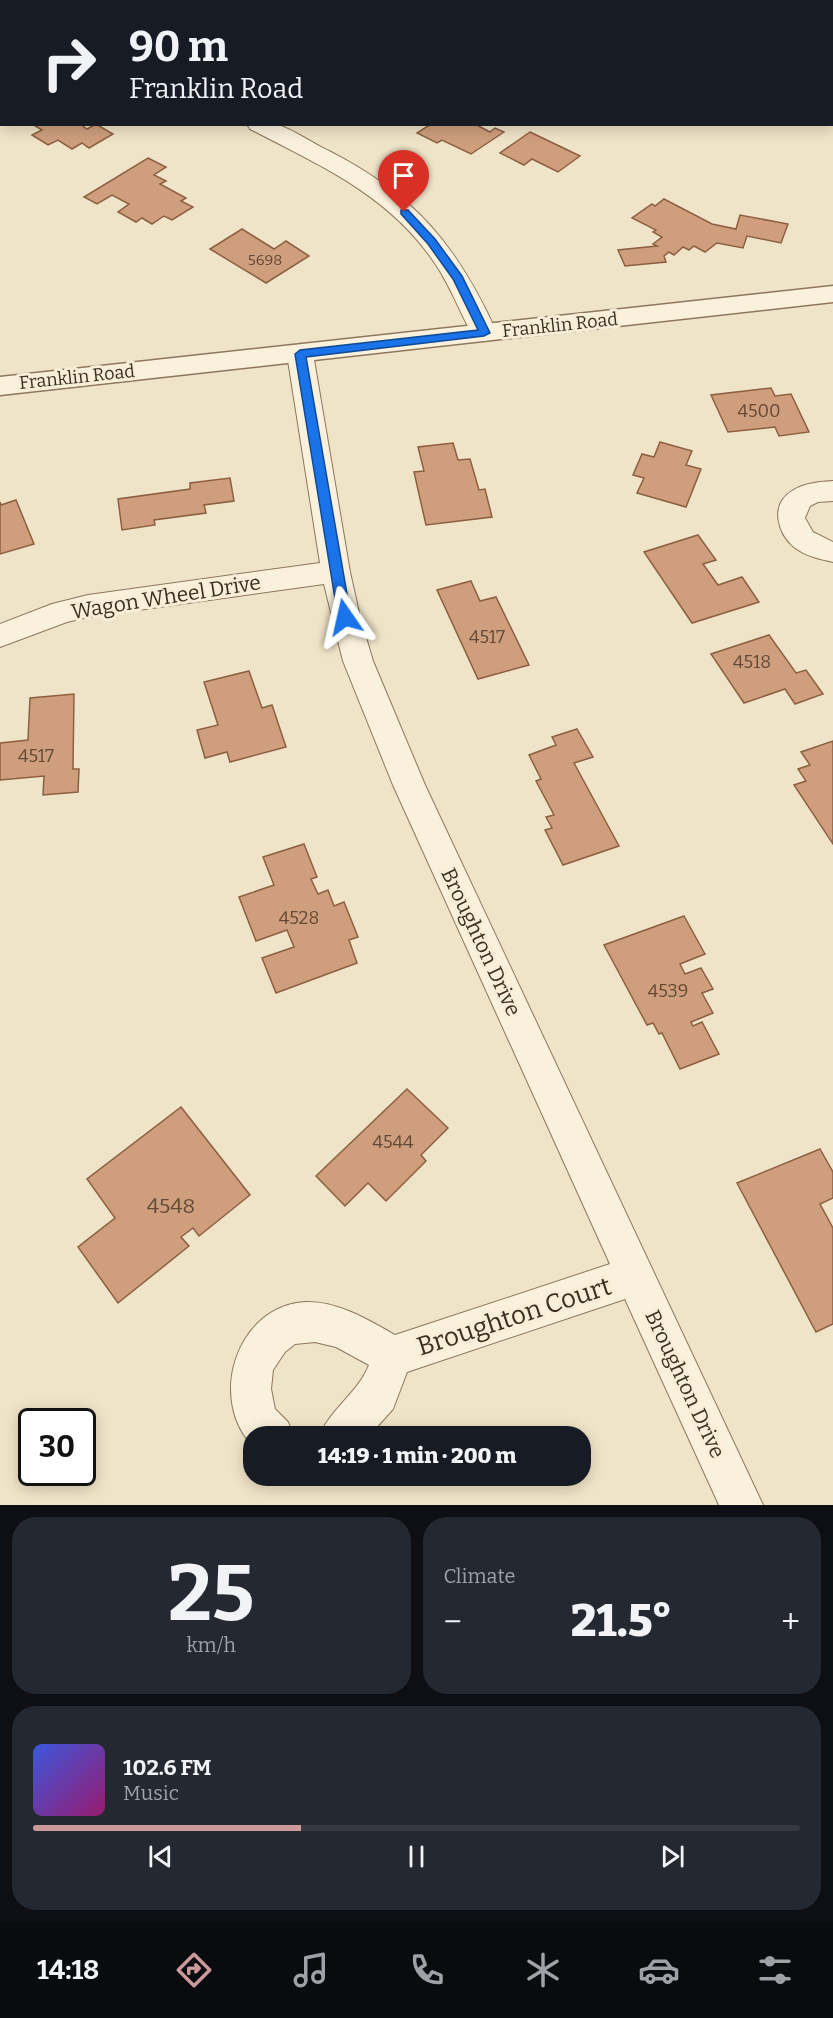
<!DOCTYPE html>
<meta charset="utf-8">
<style>
:root{--surface:#171b24;--page:#242831;--text:#f1f3f6;--muted:#9ea1a6;--line:#363941;--accent:#cc999b}
body{margin:0;font-family:Bitter,serif;background:var(--page);color:var(--text);height:100vh;display:flex;flex-direction:column;font-size:22px;white-space:nowrap}
*{box-sizing:border-box;margin:0}
p{font-size:20px;color:var(--muted)}
.icon{flex:none;width:33px;height:33px;fill:none;stroke:currentColor;stroke-width:2;stroke-linecap:round;stroke-linejoin:round}
.map{position:relative;height:1505px;overflow:hidden}
.drawer{display:flex;flex-direction:column;gap:12px;padding:12px;background:#0d0f14;flex:1}
.drawer>*{flex:none}
.top-card{position:absolute;left:0px;top:0px;width:834px;height:126px;box-shadow:0 3px 15px #0003;background:#171b24;color:var(--text);overflow:hidden}
.speed{position:absolute;left:18px;top:1408px;display:flex;gap:12px;font-size:30px;font-weight:700;text-align:center}
.speed>*{display:grid;place-content:center;width:78px;height:78px;border-radius:50%;background:var(--surface);box-shadow:0 3px 15px #0003;line-height:1}
.speed .limit{border:3px solid #111;border-radius:9px;background:#fff;color:#111}
.pin{position:absolute;display:grid;place-items:center;width:51px;height:51px;color:#fff;margin:-62px -26px;border-radius:50% 50% 50% 0;rotate:-45deg;box-shadow:0 0 6px #0007}
.pin .icon{rotate:45deg}
.me{position:absolute;width:66px;margin:-33px;rotate:349deg;stroke-linejoin:round;filter:drop-shadow(0 0 4px #0008)}
.turn{display:flex;align-items:center;gap:21px;height:126px;padding:0 30px;font-size:27px}
.turn .icon{width:78px;height:78px;stroke-width:2.5}
.turn b{display:block;font-size:42px;line-height:51px}
.big{font-size:45px;font-weight:800;line-height:1.1}
.drawer .card{flex:1;display:flex;flex-direction:column;justify-content:center;gap:9px;min-width:0;padding:0 21px;border-radius:24px;background:var(--page)}
.drawer .dial{align-items:center;gap:0}
.dial b{font-size:78px;line-height:1}
.song{display:flex;align-items:center;gap:18px}
.cover{width:72px;height:72px;border-radius:9px;background:linear-gradient(135deg,hsl(230 70% 55%),hsl(320 70% 35%))}
.played{height:6px;border-radius:3px;background:linear-gradient(90deg,var(--accent) 35%,var(--line) 35%)}
.keys{display:flex;justify-content:space-around;direction:ltr}
.heat{display:flex;justify-content:space-between;align-items:center;font-size:33px;direction:ltr}
.drawer .tiles{flex:1;display:grid;gap:12px;grid-template-columns:1fr 1fr}
.card:last-child{grid-column:span 2}
.trip{position:absolute;left:243px;top:1426px;width:348px;height:60px;border-radius:24px;background:var(--surface);box-shadow:0 3px 15px #0003;font-weight:800;line-height:60px;text-align:center}
.tabs{display:flex;height:96px;justify-content:space-around;align-items:center;background:#090b0e;color:var(--muted)}
.tabs .icon{width:42px;height:42px}
.tabs .current{color:var(--accent)}
.tabs b{font-size:27px;color:var(--text)}
.map>svg:first-child{display:block}
.water{fill:#a9c4bc;stroke:#6f938a;stroke-width:1.5}
.building{fill:#cf9f7d;stroke:#8d5f41;stroke-width:1.5}
.lines{fill:none;stroke-linecap:round;stroke-linejoin:round}
.minor-casing{stroke:#8d765c;stroke-width:2}
.tertiary-casing{stroke:#8d765c;stroke-width:3}
.minor{fill:#faf1dc;fill-rule:evenodd}
.tertiary{fill:#faf1dc;fill-rule:evenodd}
.route{fill:#1a73e8;stroke:#114b97;stroke-width:1.5}
.labels{text-anchor:middle;stroke-width:6;stroke-linejoin:round;paint-order:stroke}
.far-number-label{font-size:15px;fill:#624a37}
.far-street-label{font-size:18px;fill:#3d2e20;stroke:#f7eed8}
.number-label{font-size:18px;fill:#624a37}
.street-label{font-size:21px;fill:#3d2e20;stroke:#f7eed8}
.near-number-label{font-size:21px;fill:#624a37}
.near-street-label{font-size:26px;fill:#3d2e20;stroke:#f7eed8}
</style>
<div class="map">
<svg width="833" height="1505" viewBox="0 0 833 1505">
<rect width="100%" height="100%" fill="#f0e4c8"/>
<!-- water -->
<path class="water" d="M586,0H833V124L832,2Z"/>
<!-- building -->
<g class="building">
<path d="M32,124H80L87,129L96,124L113,134L89,148L82,143L72,149L58,140L48,145L32,135L42,130Z"/>
<path d="M431,124H475L490,132L495,128L504,132L471,154L442,140L437,143L417,133Z"/>
<path d="M530,132L580,156L558,172L532,159L524,165L500,153Z"/>
<path d="M148,158L166,167L154,175L166,181L160,184L186,198L181,201L193,207L172,220L164,216L152,224L142,218L136,222L118,212L129,204L112,195L97,204L84,197Z"/>
<path d="M664,199L712,224L736,229L740,215L788,224L781,243L747,236L743,248L717,243L705,252L694,246L689,250L683,247L674,255L669,252L664,256L666,262L625,266L618,250L657,246L653,244L662,237L653,232L656,230L632,218L652,204L655,206Z"/>
<path d="M242,229L274,249L286,241L309,256L266,283L210,249Z"/>
<path d="M771,388L775,396L791,394L809,432L779,436L775,427L728,432L711,395Z"/>
<path d="M660,442L692,451L686,465L701,469L686,507L637,493L644,478L633,475L642,454L654,457Z"/>
<path d="M453,443L458,460L470,459L479,490L485,489L492,517L426,525L414,472L424,471L418,447Z"/>
<path d="M230,478L234,501L204,505L206,513L154,520L155,525L122,530L118,499L190,489V483Z"/>
<path d="M16,500L34,544L0,554V502L1,505Z"/>
<path d="M698,535L716,560L703,564L718,585L742,577L759,602L692,623L644,552Z"/>
<path d="M471,581L480,601L496,597L529,665L478,679L437,590Z"/>
<path d="M769,635L796,673L806,670L823,694L795,704L785,689L744,703L711,654Z"/>
<path d="M249,671L262,708L272,705L286,747L230,762L227,752L205,758L197,730L218,725L204,682Z"/>
<path d="M74,694L73,769H79L78,792L43,795L44,776L0,780V743L28,740L30,698Z"/>
<path d="M577,729L593,757L574,763L619,846L563,865L545,830L552,828L546,817L554,815L536,781L541,779L529,755L556,745L552,737Z"/>
<path d="M833,741V844L794,785L806,781L798,769L810,765L801,752Z"/>
<path d="M304,844L317,877L311,879L318,894L328,890L334,906L344,902L358,937L349,940L357,963L276,993L262,958L294,947L287,930L256,941L239,897L274,885L263,857Z"/>
<path d="M684,916L705,954L680,964L685,974L701,968L713,989L702,993L713,1013L691,1022L693,1026L702,1022L719,1054L680,1069L662,1033L659,1034L653,1023L647,1025L604,945Z"/>
<path d="M407,1089L448,1128L421,1155L426,1161L386,1201L368,1183L345,1206L316,1176Z"/>
<path d="M181,1107L250,1195L199,1236L193,1228L181,1237L189,1246L118,1303L78,1247L115,1218L87,1179Z"/>
<path d="M820,1149L833,1172V1198L820,1204L833,1228V1324L816,1332L737,1183Z"/>
</g>
<g class="lines">
<defs>
<g id="minor">
<path d="M16,0H38L39,2H17Z"/>
<path d="M247,124C256,124 267,123 275,124C291,128 314,144 329,151C415,195 457,245 497,333L493,339L484,341L475,339C460,314 451,286 434,262C389,195 319,165 250,129Z"/>
<path d="M300,346L309,348L313,354L350,572L360,617L373,661L425,785L763,1505H719L625,1299L407,1372L393,1409L368,1437H319C330,1409 358,1393 369,1365L336,1347L315,1342L295,1344L285,1352L273,1370L271,1389L275,1409L288,1422L294,1437H254V1447C207,1401 236,1305 306,1302C337,1301 369,1320 395,1335L610,1264L393,785L343,661L324,584L88,617L67,622L0,647V624L52,604L88,595L320,563L287,354L291,348Z"/>
<path d="M833,481V501L818,502L810,506L805,518L813,532L833,542V562C820,559 805,556 794,547C777,533 770,504 792,491C804,483 819,482 833,481Z"/>
</g>
<path id="tertiary" d="M833,286V302L0,395V377Z"/>
</defs>
<!-- minor casing -->
<use href="#minor" class="minor-casing"/>
<!-- tertiary casing -->
<use href="#tertiary" class="tertiary-casing"/>
<!-- minor -->
<use href="#minor" class="minor"/>
<!-- tertiary -->
<use href="#tertiary" class="tertiary"/>
</g>
<!-- route -->
<path class="route" d="M401,210H408L435,239L462,276L490,333L484,336L306,357L351,617L345,622L338,617L295,354L300,350L478,330L453,279L428,244L401,214Z"/>
<g class="labels">
<!-- far-number labels -->
<g class="far-number-label">
<text x="265" y="265">5698</text>
</g>
<!-- far-street labels -->
<g class="far-street-label">
<text transform="translate(560 325) rotate(-6)" y="6">Franklin Road</text>
<text transform="translate(77 377) rotate(-6)" y="6">Franklin Road</text>
</g>
<!-- number labels -->
<g class="number-label">
<text x="759" y="417">4500</text>
<text x="487" y="643">4517</text>
<text x="752" y="668">4518</text>
<text x="36" y="762">4517</text>
<text x="299" y="924">4528</text>
<text x="668" y="997">4539</text>
<text x="393" y="1148">4544</text>
</g>
<!-- street labels -->
<g class="street-label">
<text transform="translate(166 597) rotate(-9)" y="7">Wagon Wheel Drive</text>
<text transform="translate(481 942) rotate(65)" y="7">Broughton Drive</text>
<text transform="translate(685 1384) rotate(65)" y="7">Broughton Drive</text>
</g>
<!-- near-number labels -->
<g class="near-number-label">
<text x="171" y="1213">4548</text>
</g>
<!-- near-street labels -->
<g class="near-street-label">
<text transform="translate(514 1316) rotate(-18)" y="9">Broughton Court</text>
</g>
</g>
</svg>
<div class="speed"><div class="limit">30</div></div>
<div class="pin" style="left:404px;top:212px;background:#d93025"><svg class="icon" aria-label="arrive" viewBox="0 0 24 24"><path d="M6 21V4h12l-3 4 3 4H6"/></svg></div>
<svg class="me" style="left:345px;top:617px" viewBox="-20 -20 40 40"><path d="M0-17L14 15 0 8-14 15z" fill="#1a73e8" stroke="#fff" stroke-width="4"/></svg>
<div class="trip">14:19 · 1 min · 200 m</div>
<div class="top-card">
<div class="turn"><svg class="icon" aria-label="right" viewBox="0 0 24 24"><path d="M7 20v-9h11M14 6l5 5-5 5"/></svg><div><b>90 m</b>Franklin Road</div></div>
</div>
</div>
<section class="drawer">
<div class="tiles">
<div class="card dial"><b>25</b><p>km/h</p></div>
<div class="card"><p>Climate</p>
<div class="heat"><a>−</a><b class="big">21.5°</b><a>+</a></div>
</div>
<div class="card">
<div class="song"><i class="cover"></i><div><b>102.6 FM</b><p>Music</p></div></div>
<div class="played"></div>
<div class="keys"><svg class="icon" aria-label="previous" viewBox="0 0 24 24"><path d="M18 5L8 12l10 7zM5 5v14"/></svg><svg class="icon" aria-label="pause" viewBox="0 0 24 24"><path d="M8 5v14M16 5v14"/></svg><svg class="icon" aria-label="next" viewBox="0 0 24 24"><path d="M6 5l10 7-10 7zM19 5v14"/></svg></div>
</div>
</div>
</section>
<nav class="tabs">
<b>14:18</b>
<svg class="icon current" aria-label="directions" viewBox="0 0 24 24"><path d="M12 3l9 9-9 9-9-9zM9 14v-3h6M13 9l2 2-2 2"/></svg>
<svg class="icon" aria-label="music" viewBox="0 0 24 24"><path d="M9 18V5l10-2v13"/><circle cx="6" cy="18" r="3"/><circle cx="16" cy="16" r="3"/></svg>
<svg class="icon" aria-label="phone" viewBox="0 0 24 24"><path d="M5 4h4l2 5-3 2q2 4 5 5l2-3 5 2v4C11 20 4 13 5 4z"/></svg>
<svg class="icon" aria-label="climate" viewBox="0 0 24 24"><path d="M12 3v18M4 7l16 10M4 17L20 7"/></svg>
<svg class="icon" aria-label="car" viewBox="0 0 24 24"><path d="M5 17H2v-5l4-1 3-4h7l3 4 3 1v5h-3M9 17h6M6 11h13"/><circle cx="7" cy="17" r="2"/><circle cx="17" cy="17" r="2"/></svg>
<svg class="icon" aria-label="filters" viewBox="0 0 24 24"><path d="M4 7h16M4 17h16"/><circle cx="9" cy="7" r="2"/><circle cx="15" cy="17" r="2"/></svg>
</nav>
